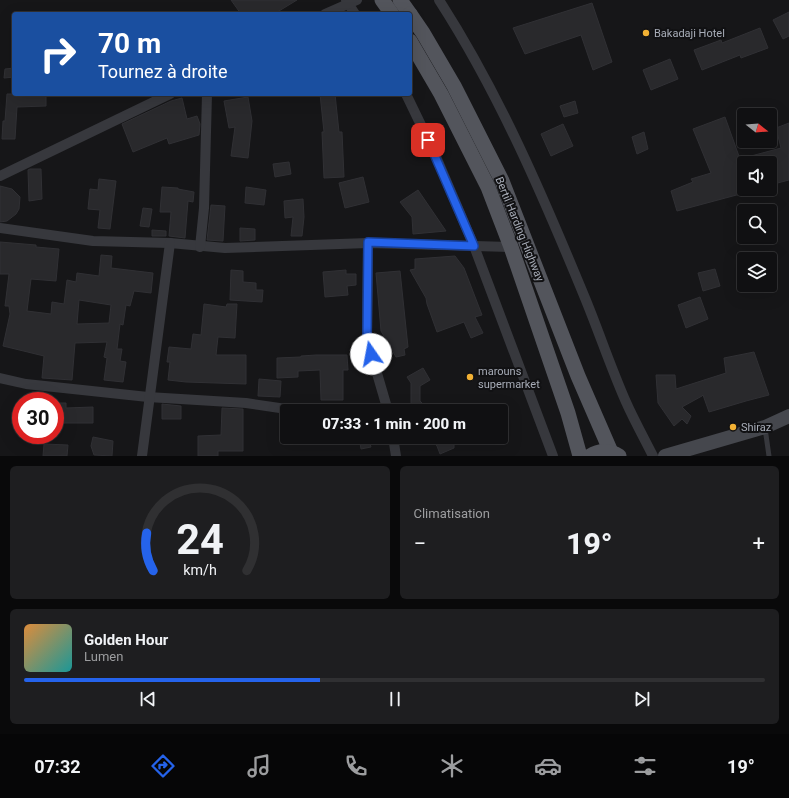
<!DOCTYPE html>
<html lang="fr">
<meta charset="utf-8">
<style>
:root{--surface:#101012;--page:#1e1e20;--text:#f1f3f6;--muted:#9c9d9f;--line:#303032;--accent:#2563eb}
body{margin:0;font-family:Roboto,sans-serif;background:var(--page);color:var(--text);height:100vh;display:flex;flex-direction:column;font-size:15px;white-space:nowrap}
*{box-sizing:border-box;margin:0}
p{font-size:13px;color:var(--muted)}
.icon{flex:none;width:22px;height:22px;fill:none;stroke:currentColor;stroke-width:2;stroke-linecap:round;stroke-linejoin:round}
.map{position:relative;height:456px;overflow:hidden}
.side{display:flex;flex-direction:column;gap:10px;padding:10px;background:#09090a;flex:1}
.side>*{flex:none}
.guide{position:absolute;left:12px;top:12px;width:400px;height:84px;border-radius:4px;box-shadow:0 4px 16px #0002,0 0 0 1px var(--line);background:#1a4fa0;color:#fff;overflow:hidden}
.needle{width:26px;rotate:107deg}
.fabs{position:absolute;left:737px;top:108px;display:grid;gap:8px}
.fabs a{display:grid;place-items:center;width:40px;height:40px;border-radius:4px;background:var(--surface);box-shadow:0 4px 16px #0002,0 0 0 1px var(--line);font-size:20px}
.speed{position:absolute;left:12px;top:392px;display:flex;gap:8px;font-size:20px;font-weight:700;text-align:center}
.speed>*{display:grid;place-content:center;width:52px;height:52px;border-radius:50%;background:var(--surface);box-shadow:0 4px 16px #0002,0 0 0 1px var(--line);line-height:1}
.speed .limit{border:6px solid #d22;background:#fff;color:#111}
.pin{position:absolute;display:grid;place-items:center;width:34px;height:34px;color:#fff;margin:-17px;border-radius:8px;box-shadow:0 2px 6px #0006}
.me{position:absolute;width:44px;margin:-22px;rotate:348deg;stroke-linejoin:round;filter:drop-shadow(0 0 3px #0008)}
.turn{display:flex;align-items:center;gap:14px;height:84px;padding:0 20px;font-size:18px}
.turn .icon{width:52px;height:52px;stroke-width:2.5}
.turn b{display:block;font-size:28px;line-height:34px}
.big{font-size:30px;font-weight:800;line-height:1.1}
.side .card{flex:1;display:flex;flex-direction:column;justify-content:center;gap:6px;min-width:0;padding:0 14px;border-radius:6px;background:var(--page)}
.side .dial{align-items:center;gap:0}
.dial svg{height:104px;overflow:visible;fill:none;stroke:var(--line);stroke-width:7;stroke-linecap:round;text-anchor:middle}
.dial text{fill:var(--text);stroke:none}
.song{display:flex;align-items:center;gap:12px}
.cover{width:48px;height:48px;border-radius:6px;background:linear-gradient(135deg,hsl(30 70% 55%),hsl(180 70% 35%))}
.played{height:4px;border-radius:2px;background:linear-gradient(90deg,var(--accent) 40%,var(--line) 40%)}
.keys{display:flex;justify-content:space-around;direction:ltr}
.heat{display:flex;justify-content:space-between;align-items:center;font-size:22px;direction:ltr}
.side .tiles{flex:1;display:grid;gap:10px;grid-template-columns:1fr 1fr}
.card:last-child{grid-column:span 2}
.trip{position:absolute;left:280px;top:404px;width:228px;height:40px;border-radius:4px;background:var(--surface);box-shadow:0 4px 16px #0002,0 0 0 1px var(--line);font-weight:800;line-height:40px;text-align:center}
.dock{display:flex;height:64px;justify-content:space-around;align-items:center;background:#060607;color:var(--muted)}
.dock .icon{width:28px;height:28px}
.dock .current{color:var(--accent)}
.dock b{font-size:18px;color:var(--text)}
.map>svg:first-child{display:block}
.building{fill:#29292c;stroke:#303034;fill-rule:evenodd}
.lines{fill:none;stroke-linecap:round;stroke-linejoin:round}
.lane{stroke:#37383d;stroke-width:5}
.street{stroke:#37383d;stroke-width:10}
.secondary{stroke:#45474d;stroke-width:14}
.primary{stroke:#53555c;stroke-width:15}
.route-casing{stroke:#184099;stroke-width:10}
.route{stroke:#2563eb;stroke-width:7}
.poi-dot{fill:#f2b134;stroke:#111113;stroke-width:1.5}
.labels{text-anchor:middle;stroke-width:4;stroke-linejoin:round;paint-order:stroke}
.poi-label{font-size:11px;fill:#a8adb8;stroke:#111113;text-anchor:start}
.street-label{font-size:11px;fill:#a8adb8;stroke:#111113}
</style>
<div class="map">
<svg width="789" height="456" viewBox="0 0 789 456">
<rect width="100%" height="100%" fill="#161618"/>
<!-- building -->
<g class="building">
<path d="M231,0H297L274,14H241Z"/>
<path d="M592,3L612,62L593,70L581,35L525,54L513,28Z"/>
<path d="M789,12V36L783,39L773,20Z"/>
<path d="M760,28L768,48L741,58L740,55L702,70L694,50L721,40L722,43Z"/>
<path d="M670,59L678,79L651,90L643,70Z"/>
<path d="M14,68V77L4,78L5,69Z"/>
<path d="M7,94H46V106L17,107L15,139H2L3,121H5Z"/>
<path d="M320,94H335L339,132H342L344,177L324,178L322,132H324Z"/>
<path d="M248,97L252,121L248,158L231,156L235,127L229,128L224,101Z"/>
<path d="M182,98L187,119L197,116L200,124L199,135L169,144L167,138L133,152L122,124L171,101Z"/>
<path d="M575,101L578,113L564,117L560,106Z"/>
<path d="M725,117L740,159L781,148L776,128L789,123V180L770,185V163H744V193L677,211L671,191L693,182L691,179L711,173L693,129Z"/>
<path d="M563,124L573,146L551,156L541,134Z"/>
<path d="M644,132L648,149L637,154L632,137Z"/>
<path d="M289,162L291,174L275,177L273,164Z"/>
<path d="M30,169H41L42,199L29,201L28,170Z"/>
<path d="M363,177L369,202L345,208L339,183Z"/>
<path d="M99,179L116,181L110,229L98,228L100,210L88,209L90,189L98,190Z"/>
<path d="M0,186L12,189L20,197L19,209L16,214L7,221L0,222Z"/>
<path d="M162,187L178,188V189L194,192L193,202L188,201L185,238L169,236L171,212H160Z"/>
<path d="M246,187L266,190L264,205L245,203Z"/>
<path d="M418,190L446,231L413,234L412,217L400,202Z"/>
<path d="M303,199L304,217L302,236H291L293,217L285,218L284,201Z"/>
<path d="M211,205L225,206L223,241L207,240Z"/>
<path d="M143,208L152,209L149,227L140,226Z"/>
<path d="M240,228L255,229V240L240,241Z"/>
<path d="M152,230L166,231V236H152Z"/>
<path d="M0,242L36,245V247L59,249L56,281L31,279L27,311L51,314L52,302L64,304L67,280L76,282L77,273L99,276L101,255L112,256L111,268L153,273L151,293L134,291L130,306L126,305L123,325L120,324L117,349H122L120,361L126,362L123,382L104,380L107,358L104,357L107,342L75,343L72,380L42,378L44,356L3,346L10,314L9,306H5L9,274H0ZM79,300L111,305L109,323L77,324Z"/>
<path d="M455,256L464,268L482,315L475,317L483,333L471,338L464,322L437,332L427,304L426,298L410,270L415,269V259Z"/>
<path d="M715,269L720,286L703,291L698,273Z"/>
<path d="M231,270L243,271V282L256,283V290H263L262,302L230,300Z"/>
<path d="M346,270V274H356V285L347,286L348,295L325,297L323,272Z"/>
<path d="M400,271L408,347L404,349L405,355L396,357L381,331L376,273Z"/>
<path d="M700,297L708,319L686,328L678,305Z"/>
<path d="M204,304L226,307L227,304H237L235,338L218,337L216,355H246V384L186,382L168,380L170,362H167L169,347L191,349L193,334L201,335Z"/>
<path d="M754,352L769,395L746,401L709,412L703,395L702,396L682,407L691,416L687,424L682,419L674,426L658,403L656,375H675L676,389L726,373L724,358Z"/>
<path d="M316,355H347L348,370H343V400H321L320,370L298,371V377L277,378V358L301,357V356Z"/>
<path d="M423,368L430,380L420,386V401L430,411H411V383L407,377Z"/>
<path d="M259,379L281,381L280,397L258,396Z"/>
<path d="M55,403H66V408L93,407V423H55Z"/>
<path d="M162,404L181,406V419H162Z"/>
<path d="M222,408L243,409V451H218V456H198V436L221,435Z"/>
<path d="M93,437L113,441L112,456L94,455L91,446Z"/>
<path d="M359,437H368L371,447L361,449Z"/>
<path d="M429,437H454V448L440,454L437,446Z"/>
<path d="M44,444L68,445L67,456H43Z"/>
</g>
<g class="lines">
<!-- lane -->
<path class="lane" d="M765,428L769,456"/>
<!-- street -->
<g class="street">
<path d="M346,0L355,14"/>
<path d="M439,0C499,93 543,196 585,298C599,332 611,368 626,402C634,420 644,438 653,456"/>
<path d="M325,14L357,0"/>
<path d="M406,94L434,152L474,246L553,456"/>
<path d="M0,176L170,94"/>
<path d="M0,228L93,241L170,243L225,248L368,243L511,247"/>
<path d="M368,243L367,339L388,411"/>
<path d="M200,247L204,208L207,94"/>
<path d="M0,378L26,384L148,397L246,403L300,411"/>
<path d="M393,437L396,456"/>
<path d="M142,456L170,243"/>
</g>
<!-- secondary -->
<path class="secondary" d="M665,456L765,427L789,416"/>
<!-- primary -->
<g class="primary">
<path d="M382,0L392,14"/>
<path d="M400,0L410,14"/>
<path d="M410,14L423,33L454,86L502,181L578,376L611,452"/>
<path d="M410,41L441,94L488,187L511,247L568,413L580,456"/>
<path d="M590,456C599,450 610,450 619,456"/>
</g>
</g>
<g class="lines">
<defs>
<path id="route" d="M371,354L367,339L368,242L474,246L428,140"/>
</defs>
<!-- route casing -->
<use href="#route" class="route-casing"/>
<!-- route -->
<use href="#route" class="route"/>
</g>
<!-- markers -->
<g class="poi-dot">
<circle cx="646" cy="33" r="4"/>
<circle cx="470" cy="377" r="4"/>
<circle cx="733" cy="427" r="4"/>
</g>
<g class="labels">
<!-- poi labels -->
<g class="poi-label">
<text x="654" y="37">Bakadaji Hotel</text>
<text x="478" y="375">marouns<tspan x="478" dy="13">supermarket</tspan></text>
<text x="741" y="431">Shiraz</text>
</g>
<!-- street labels -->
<g class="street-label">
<text transform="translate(520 229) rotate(68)" y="4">Bertil Harding Highway</text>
</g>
</g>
</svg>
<div class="fabs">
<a><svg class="needle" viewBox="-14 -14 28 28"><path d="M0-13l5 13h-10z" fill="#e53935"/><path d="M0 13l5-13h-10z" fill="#9c9d9f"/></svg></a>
<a><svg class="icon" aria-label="sound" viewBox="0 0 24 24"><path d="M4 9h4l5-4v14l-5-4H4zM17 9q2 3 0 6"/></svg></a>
<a><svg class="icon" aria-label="search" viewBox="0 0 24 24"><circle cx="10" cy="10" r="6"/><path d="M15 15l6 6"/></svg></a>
<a><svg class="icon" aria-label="layers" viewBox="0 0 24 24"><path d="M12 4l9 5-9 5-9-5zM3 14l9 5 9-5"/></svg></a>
</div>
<div class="speed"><div class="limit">30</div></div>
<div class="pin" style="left:428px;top:140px;background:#d93025"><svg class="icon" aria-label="arrive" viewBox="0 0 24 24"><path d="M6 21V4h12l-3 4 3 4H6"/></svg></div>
<svg class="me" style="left:371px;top:354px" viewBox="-20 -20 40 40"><circle r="19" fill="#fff"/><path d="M0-13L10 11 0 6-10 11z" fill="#2563eb"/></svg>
<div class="trip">07:33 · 1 min · 200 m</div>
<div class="guide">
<div class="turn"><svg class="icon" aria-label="right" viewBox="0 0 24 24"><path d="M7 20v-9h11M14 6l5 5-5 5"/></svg><div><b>70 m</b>Tournez à droite</div></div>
</div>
</div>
<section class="side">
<div class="tiles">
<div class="card dial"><svg viewBox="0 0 100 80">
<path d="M14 69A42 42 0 1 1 86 69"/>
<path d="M14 69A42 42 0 0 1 9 40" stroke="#2563eb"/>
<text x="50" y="56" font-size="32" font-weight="700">24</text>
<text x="50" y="72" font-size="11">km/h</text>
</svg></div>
<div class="card"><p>Climatisation</p>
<div class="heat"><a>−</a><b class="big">19°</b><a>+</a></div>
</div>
<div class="card">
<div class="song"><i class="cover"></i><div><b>Golden Hour</b><p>Lumen</p></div></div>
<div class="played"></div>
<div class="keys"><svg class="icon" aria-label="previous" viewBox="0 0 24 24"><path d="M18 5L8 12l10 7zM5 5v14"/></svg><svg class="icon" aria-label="pause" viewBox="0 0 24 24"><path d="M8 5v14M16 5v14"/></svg><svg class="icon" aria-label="next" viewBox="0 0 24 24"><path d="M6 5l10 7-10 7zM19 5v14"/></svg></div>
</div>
</div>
</section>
<nav class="dock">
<b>07:32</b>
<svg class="icon current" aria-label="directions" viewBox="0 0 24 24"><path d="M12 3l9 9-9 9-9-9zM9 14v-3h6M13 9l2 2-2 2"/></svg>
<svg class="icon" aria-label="music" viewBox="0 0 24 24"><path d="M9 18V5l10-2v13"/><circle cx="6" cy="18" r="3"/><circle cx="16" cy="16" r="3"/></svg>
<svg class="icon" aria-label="phone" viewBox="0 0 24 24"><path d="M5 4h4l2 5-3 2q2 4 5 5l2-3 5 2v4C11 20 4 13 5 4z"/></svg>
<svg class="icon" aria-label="climate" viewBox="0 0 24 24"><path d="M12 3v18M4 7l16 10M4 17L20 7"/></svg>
<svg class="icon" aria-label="car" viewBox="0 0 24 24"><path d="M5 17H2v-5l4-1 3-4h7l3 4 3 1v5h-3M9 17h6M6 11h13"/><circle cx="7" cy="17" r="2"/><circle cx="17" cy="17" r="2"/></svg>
<svg class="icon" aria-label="filters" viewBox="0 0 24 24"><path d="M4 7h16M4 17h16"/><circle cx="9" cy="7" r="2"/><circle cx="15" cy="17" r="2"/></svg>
<b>19°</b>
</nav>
